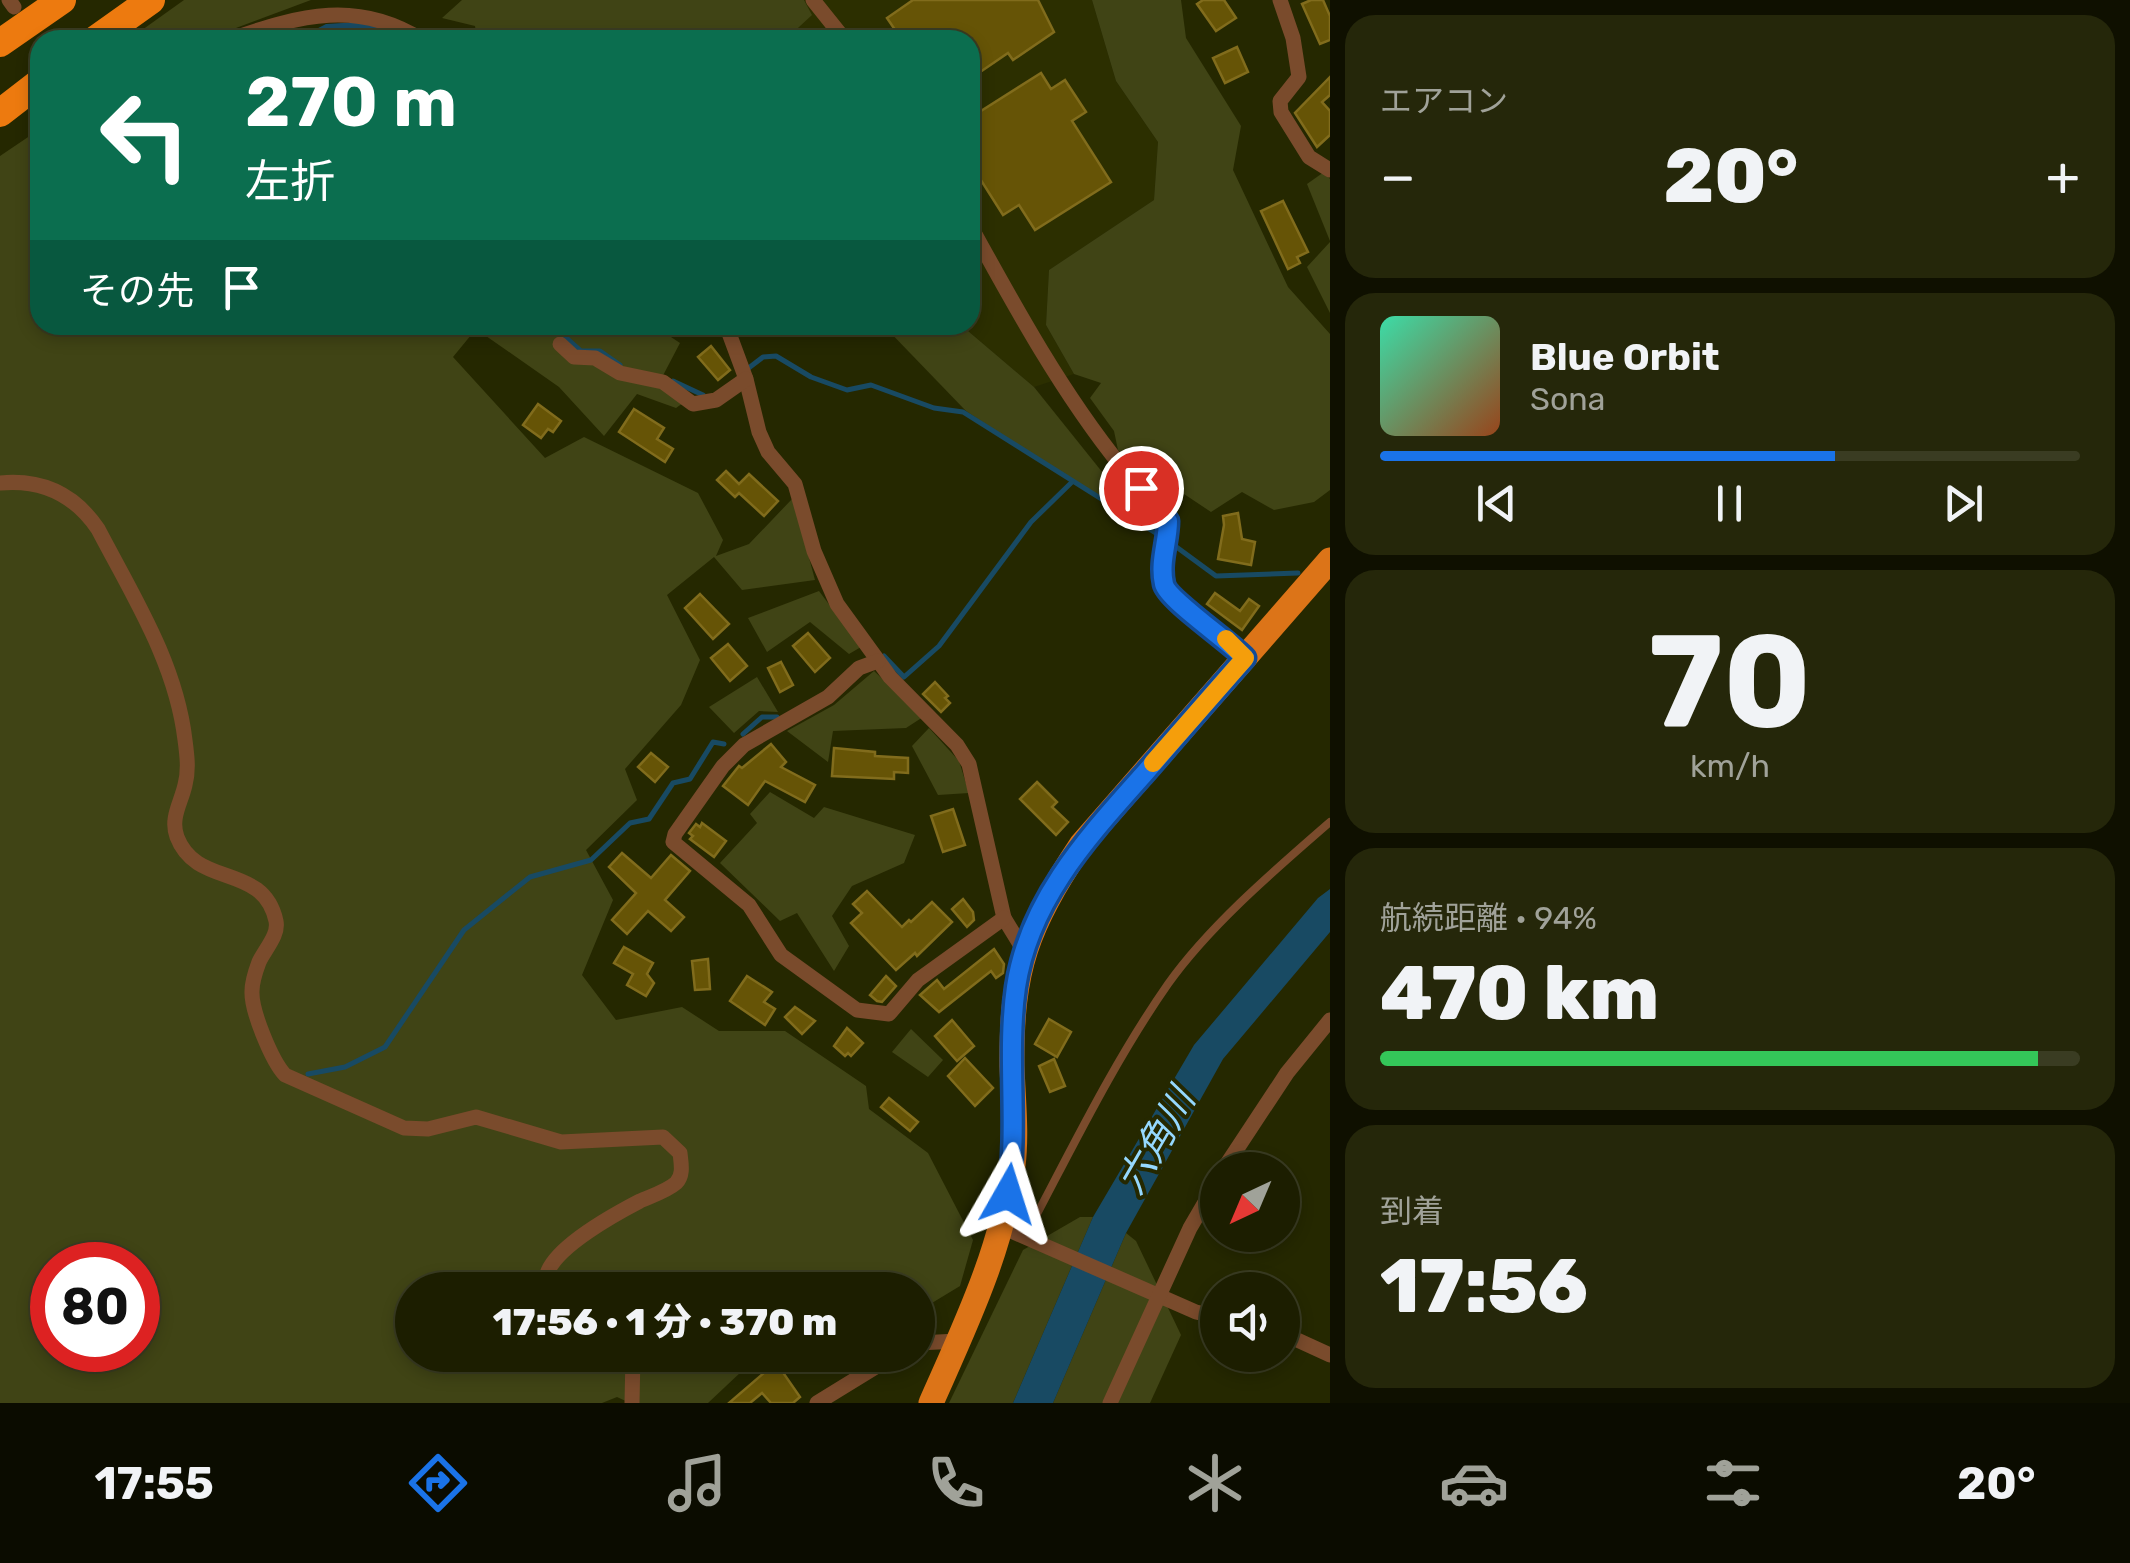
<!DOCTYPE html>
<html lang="ja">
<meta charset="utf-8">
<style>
:root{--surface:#1c1e00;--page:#25270a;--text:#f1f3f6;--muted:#a0a299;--line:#3a3c22;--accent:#1a73e8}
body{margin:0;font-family:Rubik,"Noto Sans JP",sans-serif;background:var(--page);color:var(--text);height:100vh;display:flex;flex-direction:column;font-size:38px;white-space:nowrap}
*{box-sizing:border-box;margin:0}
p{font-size:32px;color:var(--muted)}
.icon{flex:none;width:55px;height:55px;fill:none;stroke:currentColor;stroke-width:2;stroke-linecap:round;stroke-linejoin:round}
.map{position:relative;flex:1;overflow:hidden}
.details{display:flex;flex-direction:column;gap:15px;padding:15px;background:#0f1000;width:800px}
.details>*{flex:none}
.guide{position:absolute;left:30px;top:30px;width:950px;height:305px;border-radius:30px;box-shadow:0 5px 15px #0003,0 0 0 2px var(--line);background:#0b6e4f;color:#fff;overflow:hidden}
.needle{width:65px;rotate:224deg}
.tools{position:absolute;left:1200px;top:1152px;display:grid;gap:20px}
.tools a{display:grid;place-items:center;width:100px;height:100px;border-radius:50%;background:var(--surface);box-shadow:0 5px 15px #0003,0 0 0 2px var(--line);font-size:50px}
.speed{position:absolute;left:30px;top:1242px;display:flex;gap:20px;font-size:50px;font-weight:700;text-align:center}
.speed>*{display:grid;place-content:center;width:130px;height:130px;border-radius:50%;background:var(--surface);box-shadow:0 5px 15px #0003,0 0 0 2px var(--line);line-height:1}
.speed .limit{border:15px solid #d22;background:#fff;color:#111}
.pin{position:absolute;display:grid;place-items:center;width:85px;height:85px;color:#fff;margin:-42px;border:5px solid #fff;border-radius:50%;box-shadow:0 2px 10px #0007}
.me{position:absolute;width:110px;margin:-55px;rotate:6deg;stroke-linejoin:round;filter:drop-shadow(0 0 8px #0008)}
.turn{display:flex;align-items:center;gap:35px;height:210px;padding:0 50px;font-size:45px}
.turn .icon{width:130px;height:130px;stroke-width:2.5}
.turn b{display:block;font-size:70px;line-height:85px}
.then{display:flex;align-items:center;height:95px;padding:0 50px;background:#0003;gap:20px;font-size:38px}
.big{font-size:75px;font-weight:800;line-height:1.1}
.details .card{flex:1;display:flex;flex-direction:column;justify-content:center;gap:15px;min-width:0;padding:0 35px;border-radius:30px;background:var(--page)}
.details .dial{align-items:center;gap:0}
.dial b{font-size:130px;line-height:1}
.song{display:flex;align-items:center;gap:30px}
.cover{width:120px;height:120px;border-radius:15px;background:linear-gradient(135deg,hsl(160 70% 55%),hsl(20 70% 35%))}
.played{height:10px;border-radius:5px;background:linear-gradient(90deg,var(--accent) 65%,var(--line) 65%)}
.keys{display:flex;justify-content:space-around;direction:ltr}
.heat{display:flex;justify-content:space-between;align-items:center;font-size:55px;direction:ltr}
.charge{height:15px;border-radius:8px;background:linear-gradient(90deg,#34c759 94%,var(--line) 0)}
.trip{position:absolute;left:395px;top:1272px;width:540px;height:100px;border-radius:50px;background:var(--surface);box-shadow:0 5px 15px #0003,0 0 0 2px var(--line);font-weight:800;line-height:100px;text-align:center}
.tabs{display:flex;height:160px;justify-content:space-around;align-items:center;background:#0b0c00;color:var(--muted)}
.tabs .icon{width:70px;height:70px}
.tabs .on{color:var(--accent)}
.tabs b{font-size:45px;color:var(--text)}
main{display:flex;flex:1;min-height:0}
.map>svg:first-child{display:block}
.built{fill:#2c2f00}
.green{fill:#404415;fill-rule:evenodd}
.water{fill:#184a63}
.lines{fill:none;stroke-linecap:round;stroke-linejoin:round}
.stream{stroke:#184a63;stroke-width:5}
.building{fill:#665406;stroke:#816c1c;stroke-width:2.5}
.service{stroke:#7a4b2c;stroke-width:8}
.minor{stroke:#7a4b2c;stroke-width:15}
.trunk{stroke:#dc7418;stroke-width:25}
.motorway{stroke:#ed7a0f;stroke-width:28}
.route-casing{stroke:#114b97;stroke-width:25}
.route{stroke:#1a73e8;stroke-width:18}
.slow{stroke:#f59e0b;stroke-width:18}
.labels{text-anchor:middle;stroke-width:8;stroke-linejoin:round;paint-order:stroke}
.water-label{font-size:38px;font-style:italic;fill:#95d8fe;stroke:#252800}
</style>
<main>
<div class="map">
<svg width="1330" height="1403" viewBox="0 0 1330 1403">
<rect width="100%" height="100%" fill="#252800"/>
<!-- built -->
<path class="built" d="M804,0H1092L1116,81L1158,142L1154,200L1049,270L1046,325L1074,374L1034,387L961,325H970V40H785L811,15Z"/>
<!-- green -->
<g class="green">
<path d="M184,0H311L204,40H128Z"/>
<path d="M462,0H804L812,15L785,40H477L475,26L442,18Z"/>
<path d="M1092,0H1181L1186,38L1241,126L1233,170L1288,287L1330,334V490L1314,502L1274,510L1242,492L1211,512L1163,480L1151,483L1118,450L1114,431L1090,398L1101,383L1074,374L1046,325L1049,270L1154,200L1158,142L1116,81Z"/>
<path d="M40,129V325H653L680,343L658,385L683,403L676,408L637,394L604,436L559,387L476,329L453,357L545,458L584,437L698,493L723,540L716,556L749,544L793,498L815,580L742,590L714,557L667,595L700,660L681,705L625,769L637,800L586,850L613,900L582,975L616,1020L682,1007L719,1031H785L866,1086L869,1109L928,1153L973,1240L960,1286L927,1306L918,1301V1290L892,1289L412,1290V1355H759L708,1403H630L617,1397L602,1403H0V156ZM52,1265H138V1350H52Z"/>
<path d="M1324,172L1330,179V241L1307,184Z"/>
<path d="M1330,242V313L1307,267Z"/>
<path d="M883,325H961L1034,387L1127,503L1112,508L966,411Z"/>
<path d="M819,591L861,647L849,654L810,622L767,652L748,618Z"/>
<path d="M874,671L923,717L906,728L833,731L828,762L787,731L834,705Z"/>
<path d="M757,677L778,712L759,711L734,733L709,707Z"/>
<path d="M929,728L959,761L969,793L938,795L912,746Z"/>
<path d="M770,792L814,818L824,807L915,835L904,863L852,886L832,916L849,946L834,971L797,913L780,921L720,863L757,823L750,814Z"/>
<path d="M911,1029L943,1060L928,1077L892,1052Z"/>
<path d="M1080,1217H1093L1013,1403H949L1023,1250Z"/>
<path d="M1126,1233L1136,1241L1181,1335L1150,1403H1053Z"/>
</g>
<!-- water -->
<g class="water">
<path d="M359,22L389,25L397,40H295L326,24Z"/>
<path d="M1330,889V932L1223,1059L1126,1233L1053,1403H1013L1093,1217L1194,1045L1318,898Z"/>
</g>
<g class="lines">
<!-- stream -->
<g class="stream">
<path d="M552,325L581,351H600L620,365"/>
<path d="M746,370L763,357L776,356L811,377L847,390L871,385L934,408L963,412L1162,537"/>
<path d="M673,381L703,395"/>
<path d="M1171,543L1216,576L1298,573"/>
<path d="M884,656L904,677L939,646L1031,522L1072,482"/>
<path d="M743,734L762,717H777"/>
<path d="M308,1074L345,1067L385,1047L464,930L530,877L591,860L630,823L649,819L673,783L690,779L713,742L724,744"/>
</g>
</g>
<!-- building -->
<g class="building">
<path d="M913,0H1038L1054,32L1013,60L1008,53L970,79V40H902L887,18Z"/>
<path d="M1203,0H1224L1236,18L1216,31L1197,4Z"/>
<path d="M1311,0H1323L1330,16V40L1320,44L1302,4Z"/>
<path d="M1237,47L1248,72L1225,83L1213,58Z"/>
<path d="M1041,73L1051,89L1065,80L1086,112L1072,121L1111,182L1035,230L1019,205L1003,215L970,163V118Z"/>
<path d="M1330,77V95L1322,102L1330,111V135L1317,147L1295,113Z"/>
<path d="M1283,201L1308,252L1297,257L1300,263L1288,269L1261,211Z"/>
<path d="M711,346L730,370L718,380L698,357Z"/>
<path d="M538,404L561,421L553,432L548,429L541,438L523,425Z"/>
<path d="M634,409L664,428L657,439L673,449L665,462L619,432Z"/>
<path d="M726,471L739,484L749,474L778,501L764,516L739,493L735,497L717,480Z"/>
<path d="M1238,513L1242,539L1255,542L1251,565L1218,559L1224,525L1223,516Z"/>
<path d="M1215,593L1240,611L1249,599L1259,606L1242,630L1207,604Z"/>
<path d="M700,594L729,624L713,639L685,608Z"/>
<path d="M808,633L830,658L815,672L793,646Z"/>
<path d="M728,644L747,666L730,681L711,658Z"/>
<path d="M781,662L793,685L780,692L768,668Z"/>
<path d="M935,682L948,696L945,698L950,703L941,712L923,694Z"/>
<path d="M771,744L786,762L781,767L815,785L805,802L765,781L748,805L723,786L739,766L742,768Z"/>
<path d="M834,748L875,752V756L908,758V773L894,772V779L832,776Z"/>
<path d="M651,753L668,767L655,782L638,767Z"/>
<path d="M1037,782L1057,802L1052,807L1068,822L1056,835L1020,799Z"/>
<path d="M953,809L965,845L943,852L931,816Z"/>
<path d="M702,823L726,841L714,857L690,839L693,836L689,833L696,824L700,827Z"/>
<path d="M622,853L651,878L671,855L690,871L665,900L684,917L671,931L648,911L627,934L612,920L636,893L609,867Z"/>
<path d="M867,891L902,927L909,920L911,922L932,902L952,922L917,956L915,953L896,970L851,923L862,913L853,904Z"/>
<path d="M963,899L973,912L974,920L967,927L952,909Z"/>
<path d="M624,947L653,963L647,974L654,983L646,996L627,985L633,974L614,963Z"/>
<path d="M994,949L1004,964L1003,973L996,978L991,971L939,1012L920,995L937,980L944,989Z"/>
<path d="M708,959L710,989L695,990L692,961Z"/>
<path d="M747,976L772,992L764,1002L775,1009L765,1025L730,1001Z"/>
<path d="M886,976L896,986L882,1002L877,1001L870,995Z"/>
<path d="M795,1007L815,1021L802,1034L785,1017Z"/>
<path d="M1049,1019L1071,1032L1057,1057L1035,1044Z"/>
<path d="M952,1020L974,1046L957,1061L935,1036Z"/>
<path d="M847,1028L863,1043L851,1056L848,1053L845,1056L834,1046Z"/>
<path d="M965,1058L993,1088L975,1106L948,1076Z"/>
<path d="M1054,1059L1065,1086L1050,1092L1039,1066Z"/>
<path d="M889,1098L918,1122L910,1131L881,1107Z"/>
<path d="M780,1359L789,1369L784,1374L800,1397L793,1403H771L762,1393L750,1403H729Z"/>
</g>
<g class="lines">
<!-- service -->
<path class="service" d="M1022,1234L1036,1216C1077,1138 1117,1057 1168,984C1210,925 1276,869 1330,822"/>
<!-- minor -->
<g class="minor">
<path d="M9,0L14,7"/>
<path d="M813,0L845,40"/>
<path d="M1280,0L1293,38L1299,77L1280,101L1281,112L1309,157L1330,170"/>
<path d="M229,40C302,14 358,0 422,40"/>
<path d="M970,225C1015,307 1062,393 1121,466C1134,482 1152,495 1163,512C1177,534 1155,562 1165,587C1170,601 1230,642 1245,658"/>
<path d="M726,325L746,379L759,432L768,452L795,484L814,551L837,604L890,677L957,745L969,764L1004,918L1023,949"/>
<path d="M560,344L574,357L595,358L620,373L663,382L693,404L716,400L746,379"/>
<path d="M0,483C42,479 75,495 98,529C133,596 176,663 185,740C187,755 189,770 185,785C181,803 170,818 177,837C197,889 263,862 276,921C279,935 265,949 259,962C256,970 252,983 252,991C251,1011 272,1061 285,1075L404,1128L428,1129L476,1117L561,1142L663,1137L680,1153C681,1163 684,1175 676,1183C667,1191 651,1196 640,1201C615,1214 555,1247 547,1274L554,1290"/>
<path d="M878,661L859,668L828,697L744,745L723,766L675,834L673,842L749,905L781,955L857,1010L889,1014L918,980L1004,918"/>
<path d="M1223,1170L1287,1073L1330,1020"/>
<path d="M1002,1227L1196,1312L1218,1317"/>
<path d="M1282,1333L1330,1355"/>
<path d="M918,1343L958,1341"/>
<path d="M632,1403L633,1355"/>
<path d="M817,1403L895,1355"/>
<path d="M1110,1403L1190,1228L1218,1180"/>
</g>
<!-- trunk -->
<path class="trunk" d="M931,1403C965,1326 1002,1250 1013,1166C1017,1133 1013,1099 1012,1066C1011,967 1027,927 1081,845L1330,560"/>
<!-- motorway -->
<g class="motorway">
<path d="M95,40L151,0"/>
<path d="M0,43L62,0"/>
<path d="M0,113L40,82"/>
</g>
</g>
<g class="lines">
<defs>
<path id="route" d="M1008,1194C1019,1126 1006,1056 1016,987C1029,900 1088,837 1144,774C1178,735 1211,696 1245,658C1230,642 1167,599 1164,584C1159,562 1168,542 1168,521L1141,488"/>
</defs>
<!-- route casing -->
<use href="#route" class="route-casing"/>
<!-- route -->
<use href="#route" class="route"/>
<!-- slow -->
<path class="slow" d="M1153,763L1245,658L1226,639"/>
</g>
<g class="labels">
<!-- water labels -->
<g class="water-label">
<text transform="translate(1156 1141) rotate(-60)" y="13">六角川</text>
</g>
</g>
</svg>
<div class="tools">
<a><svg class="needle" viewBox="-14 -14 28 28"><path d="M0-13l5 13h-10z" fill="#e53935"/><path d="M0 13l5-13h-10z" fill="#a0a299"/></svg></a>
<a><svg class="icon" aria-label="sound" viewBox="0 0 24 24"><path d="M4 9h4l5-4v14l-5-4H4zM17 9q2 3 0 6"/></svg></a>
</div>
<div class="speed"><div class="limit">80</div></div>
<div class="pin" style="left:1141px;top:488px;background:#d93025"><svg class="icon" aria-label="arrive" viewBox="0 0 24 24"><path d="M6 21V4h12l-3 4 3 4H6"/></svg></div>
<svg class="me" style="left:1008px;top:1194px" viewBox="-20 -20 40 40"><path d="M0-17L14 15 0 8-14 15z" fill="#1a73e8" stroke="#fff" stroke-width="4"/></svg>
<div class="trip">17:56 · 1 分 · 370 m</div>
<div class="guide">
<div class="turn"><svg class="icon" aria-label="left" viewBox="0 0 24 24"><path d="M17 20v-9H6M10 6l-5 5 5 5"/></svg><div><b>270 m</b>左折</div></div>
<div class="then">その先<svg class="icon" aria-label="arrive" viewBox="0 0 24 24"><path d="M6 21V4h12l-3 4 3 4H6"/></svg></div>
</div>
</div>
<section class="details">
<div class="card"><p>エアコン</p>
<div class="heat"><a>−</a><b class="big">20°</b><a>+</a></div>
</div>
<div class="card">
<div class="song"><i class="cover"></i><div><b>Blue Orbit</b><p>Sona</p></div></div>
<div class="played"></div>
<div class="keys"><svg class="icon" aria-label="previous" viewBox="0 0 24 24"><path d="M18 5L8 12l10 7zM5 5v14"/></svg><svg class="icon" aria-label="pause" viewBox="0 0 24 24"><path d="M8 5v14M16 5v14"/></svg><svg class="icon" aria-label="next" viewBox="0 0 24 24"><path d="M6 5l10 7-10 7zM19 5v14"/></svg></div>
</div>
<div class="card dial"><b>70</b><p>km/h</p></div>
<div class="card"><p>航続距離 · 94%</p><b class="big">470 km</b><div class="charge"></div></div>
<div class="card"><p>到着</p><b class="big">17:56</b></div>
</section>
</main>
<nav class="tabs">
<b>17:55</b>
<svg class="icon on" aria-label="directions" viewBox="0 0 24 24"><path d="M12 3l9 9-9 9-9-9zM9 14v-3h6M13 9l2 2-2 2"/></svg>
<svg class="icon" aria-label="music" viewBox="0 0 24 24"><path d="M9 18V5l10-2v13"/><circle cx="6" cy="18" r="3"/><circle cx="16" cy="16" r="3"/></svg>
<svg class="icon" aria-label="phone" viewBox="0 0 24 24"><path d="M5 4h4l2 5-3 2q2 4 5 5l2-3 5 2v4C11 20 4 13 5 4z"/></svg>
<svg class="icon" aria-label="climate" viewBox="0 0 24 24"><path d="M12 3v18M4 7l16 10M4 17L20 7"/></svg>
<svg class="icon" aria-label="car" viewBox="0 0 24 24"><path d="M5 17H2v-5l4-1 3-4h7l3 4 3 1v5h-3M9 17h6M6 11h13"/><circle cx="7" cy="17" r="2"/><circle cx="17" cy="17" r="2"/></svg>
<svg class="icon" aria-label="filters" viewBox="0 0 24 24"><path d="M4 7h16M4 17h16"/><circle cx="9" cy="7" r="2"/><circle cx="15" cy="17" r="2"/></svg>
<b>20°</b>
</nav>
